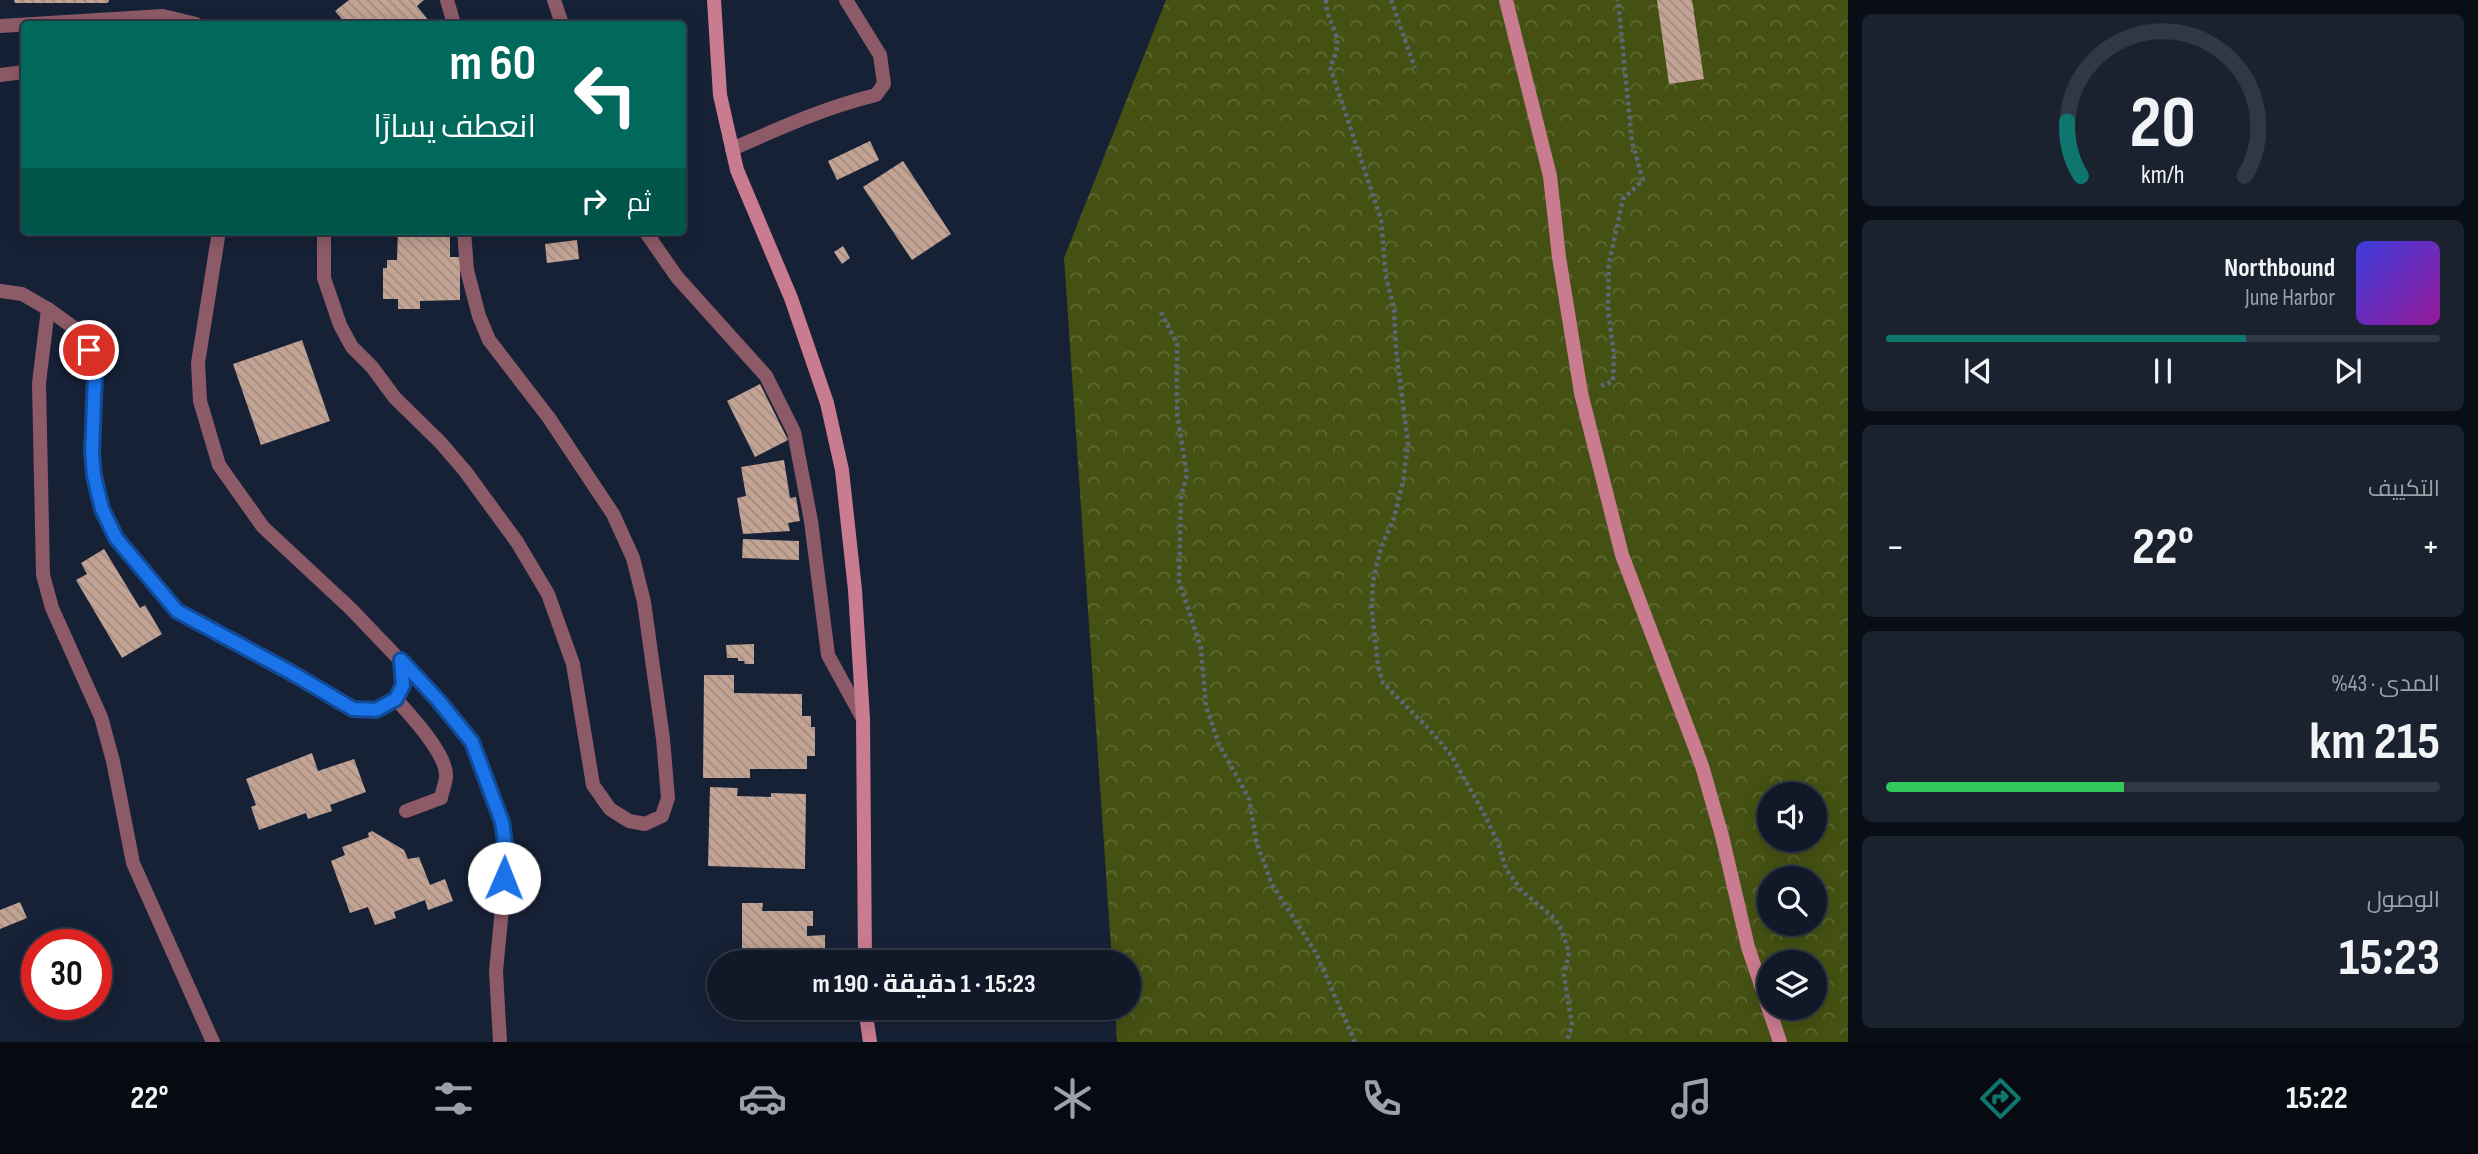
<!DOCTYPE html>
<html lang="ar">
<meta charset="utf-8">
<style>
:root{--surface:#111928;--page:#1a2230;--text:#f1f3f6;--muted:#9ca0a8;--line:#303845;--accent:#0f766e}
body{margin:0;font-family:"Sofia Sans Condensed",Cairo,sans-serif;background:var(--page);color:var(--text);direction:rtl;height:100vh;display:flex;flex-direction:column;font-size:26px;white-space:nowrap}
*{box-sizing:border-box;margin:0}
p{font-size:23px;color:var(--muted)}
.icon{flex:none;width:38px;height:38px;fill:none;stroke:currentColor;stroke-width:2;stroke-linecap:round;stroke-linejoin:round}
.map{position:relative;flex:1;overflow:hidden;direction:ltr}
.drawer{display:flex;flex-direction:column;gap:14px;padding:14px;background:#090e16;width:630px}
.drawer>*{flex:none}
.top-card{position:absolute;left:21px;top:21px;width:665px;height:214px;border-radius:7px;box-shadow:0 4px 18px #0003,0 0 0 2px var(--line);direction:rtl;background:#00695c;color:#fff;overflow:hidden}
.buttons{position:absolute;left:1757px;top:782px;display:grid;gap:14px}
.buttons a{display:grid;place-items:center;width:70px;height:70px;border-radius:50%;background:var(--surface);box-shadow:0 4px 18px #0003,0 0 0 2px var(--line);font-size:35px}
.speed{position:absolute;left:21px;top:929px;display:flex;gap:14px;font-size:35px;font-weight:700;text-align:center}
.speed>*{display:grid;place-content:center;width:91px;height:91px;border-radius:50%;background:var(--surface);box-shadow:0 4px 18px #0003,0 0 0 2px var(--line);line-height:1}
.speed .limit{border:10px solid #d22;background:#fff;color:#111}
.pin{position:absolute;display:grid;place-items:center;width:60px;height:60px;color:#fff;margin:-30px;border:4px solid #fff;border-radius:50%;box-shadow:0 2px 7px #0007}
.me{position:absolute;width:77px;margin:-38px;rotate:1deg;stroke-linejoin:round;filter:drop-shadow(0 0 5px #0008)}
.turn{display:flex;align-items:center;gap:24px;height:147px;padding:0 35px;font-size:32px}
.turn .icon{width:91px;height:91px;stroke-width:2.5}
.turn b{display:block;font-size:49px;line-height:60px}
.then{display:flex;align-items:center;height:66px;padding:0 35px;background:#0003;gap:14px;font-size:26px}
.big{font-size:52px;font-weight:700;line-height:1.1}
.drawer .tile{flex:1;display:flex;flex-direction:column;justify-content:center;gap:10px;min-width:0;padding:0 24px;border-radius:10px;background:var(--page)}
.drawer .dial{align-items:center;gap:0}
.dial svg{height:182px;overflow:visible;fill:none;stroke:var(--line);stroke-width:7;stroke-linecap:round;text-anchor:middle}
.dial text{fill:var(--text);stroke:none}
.song{display:flex;align-items:center;gap:21px}
.cover{width:84px;height:84px;border-radius:10px;background:linear-gradient(135deg,hsl(240 70% 55%),hsl(300 70% 35%))}
.played{height:7px;border-radius:4px;background:linear-gradient(90deg,var(--accent) 65%,var(--line) 65%)}
.keys{display:flex;justify-content:space-around;direction:ltr}
.heat{display:flex;justify-content:space-between;align-items:center;font-size:38px;direction:ltr}
.charge{height:10px;border-radius:5px;background:linear-gradient(90deg,#34c759 43%,var(--line) 0)}
.trip{position:absolute;left:707px;top:950px;width:434px;height:70px;border-radius:35px;background:var(--surface);box-shadow:0 4px 18px #0003,0 0 0 2px var(--line);font-weight:700;line-height:70px;text-align:center;direction:rtl}
.dock{display:flex;height:112px;justify-content:space-around;align-items:center;background:#070a10;color:var(--muted)}
.dock .icon{width:49px;height:49px}
.dock .on{color:var(--accent)}
.dock b{font-size:32px;color:var(--text)}
main{display:flex;flex:1;min-height:0}
.map>svg:first-child{display:block}
.forest{fill:url(#forest-crowns);fill-rule:evenodd}
.building{fill:url(#building-back-hatch)}
.lines{fill:none;stroke-linecap:round;stroke-linejoin:round}
.path{stroke:#5e6679;stroke-width:4.5;stroke-dasharray:3.5 3.5;stroke-linecap:butt}
.street{stroke:#8c5b67;stroke-width:14}
.secondary{stroke:#c97b8f;stroke-width:14}
.route-casing{stroke:#114b97;stroke-width:18}
.route{stroke:#1a73e8;stroke-width:12}
</style>
<main>
<section class="drawer">
<div class="tile dial"><svg viewBox="0 0 100 80">
<path d="M14 69A42 42 0 1 1 86 69"/>
<path d="M14 69A42 42 0 0 1 8 45" stroke="#0f766e"/>
<text x="50" y="56" font-size="32" font-weight="700">20</text>
<text x="50" y="72" font-size="11">km/h</text>
</svg></div>
<div class="tile">
<div class="song"><i class="cover"></i><div><b>Northbound</b><p>June Harbor</p></div></div>
<div class="played"></div>
<div class="keys"><svg class="icon" aria-label="previous" viewBox="0 0 24 24"><path d="M18 5L8 12l10 7zM5 5v14"/></svg><svg class="icon" aria-label="pause" viewBox="0 0 24 24"><path d="M8 5v14M16 5v14"/></svg><svg class="icon" aria-label="next" viewBox="0 0 24 24"><path d="M6 5l10 7-10 7zM19 5v14"/></svg></div>
</div>
<div class="tile"><p>التكييف</p>
<div class="heat"><a>−</a><b class="big">22°</b><a>+</a></div>
</div>
<div class="tile"><p>المدى · 43%</p><b class="big">215 km</b><div class="charge"></div></div>
<div class="tile"><p>الوصول</p><b class="big">15:23</b></div>
</section>
<div class="map">
<svg width="1848" height="1042" viewBox="0 0 1848 1042">
<defs>
<pattern id="forest-crowns" width="20" height="18" patternUnits="userSpaceOnUse" patternTransform="scale(1.75)"><rect width="20" height="18" fill="#455112"/><path d="M2 6a3 3 0 1 1 6 0M12 15a3 3 0 1 1 6 0" fill="none" stroke="#5f6934"/></pattern>
<pattern id="building-back-hatch" width="6" height="6" patternUnits="userSpaceOnUse" patternTransform="scale(1.75)"><rect width="6" height="6" fill="#c2a394"/><path d="M-1 5l2 2M0 0l6 6M5-1l2 2" fill="none" stroke="#a18a80"/></pattern>
</defs>
<rect width="100%" height="100%" fill="#172136"/>
<!-- forest -->
<path class="forest" d="M1166,0H1848V1042H1117L1115,1008H1129V962H1112L1064,258ZM1769,794H1815V840H1769ZM1769,878H1815V924H1769ZM1769,962H1815V1008H1769Z"/>
<!-- building -->
<g class="building">
<path d="M14,0H109L108,3H15Z"/>
<path d="M349,0H424L417,6L429,21L424,24H346L335,11Z"/>
<path d="M1657,0H1692L1704,79L1669,84Z"/>
<path d="M870,141L879,160L837,180L828,161Z"/>
<path d="M903,161L951,234L912,260L863,187Z"/>
<path d="M398,231H450V257H460V300L420,301V309H398V299H383V268H387V260H397Z"/>
<path d="M577,240L579,259L547,263L545,244Z"/>
<path d="M843,246L850,258L842,264L834,252Z"/>
<path d="M302,340L330,421L261,445L233,364Z"/>
<path d="M760,384L788,440L755,457L727,401Z"/>
<path d="M784,460L790,498L796,497L800,521L788,523L790,531L743,534L737,498L746,496L741,467Z"/>
<path d="M743,539L799,541V560L742,558Z"/>
<path d="M104,549L140,608L145,605L162,634L122,658L76,580L87,574L81,563Z"/>
<path d="M754,644V664H745L744,661H738V658H727L726,645Z"/>
<path d="M704,675H734V693L802,694V716H811V727H815V756H807V769H750V778H703Z"/>
<path d="M312,753L318,771L354,759L366,792L330,805L332,811L308,819L306,813L259,830L251,807L256,805L246,779Z"/>
<path d="M710,787L738,788L737,796L771,797V793L806,794L805,869L708,866Z"/>
<path d="M372,831L404,850L408,859L419,857L430,885L445,879L453,901L428,910L425,900L394,912L396,918L375,925L368,907L350,913L331,861L345,855L342,847L369,837L368,833Z"/>
<path d="M20,902L27,918L0,929V910Z"/>
<path d="M742,903H763L762,911H813V926H807V936L825,935V962H742Z"/>
</g>
<g class="lines">
<!-- path -->
<g class="path">
<path d="M1326,0C1326,21 1338,28 1337,45C1337,52 1333,61 1330,67L1381,219L1386,277L1394,309L1396,350L1408,444L1403,482L1394,518L1381,548L1373,581L1372,611L1378,666L1383,683L1428,728L1451,755L1483,812L1497,840L1506,869L1522,891L1555,919L1562,931L1569,953L1564,975L1572,1025L1567,1042"/>
<path d="M1391,0L1415,68"/>
<path d="M1161,312L1177,344V413L1187,475L1181,497L1179,581L1201,648L1206,707L1219,744L1249,799L1257,844L1272,884L1316,953L1355,1042"/>
<path d="M1601,386L1613,381L1614,354L1608,310L1609,263L1623,199L1643,180L1632,142L1618,0"/>
</g>
<!-- street -->
<g class="street">
<path d="M447,0L454,24"/>
<path d="M554,0L562,24"/>
<path d="M0,26L163,16L196,24"/>
<path d="M0,75L24,72"/>
<path d="M732,149C780,128 826,107 876,95L884,84L880,55L846,0"/>
<path d="M219,231L198,363L200,401L219,465L263,527L351,609L438,700L473,742L502,822L507,857L496,971L500,1042"/>
<path d="M324,231V278L340,325L352,347L372,367L395,398L440,442L465,471L517,542L548,594L573,664L593,785L610,809L629,821L645,824L662,816L668,798L663,739L644,602L633,558L613,514L549,418L489,340L479,316L467,270L464,231"/>
<path d="M645,231L677,277L766,376L794,432L811,521L828,655L863,719"/>
<path d="M0,291L22,294L48,309L77,330L89,350L95,376L92,452L94,476L102,509L116,538L177,611L353,709L375,710L396,699L403,685L401,660"/>
<path d="M48,309L39,383L43,575L52,608L101,717L113,761L133,863L213,1042"/>
<path d="M396,699C410,715 447,754 446,776C446,783 442,791 441,798L406,811"/>
</g>
<!-- secondary -->
<g class="secondary">
<path d="M714,0L720,95L737,170L791,298L827,403L842,470L855,590L863,719L865,962"/>
<path d="M1506,0L1550,176L1559,257L1581,393L1622,555L1702,766L1722,836L1748,947L1780,1042"/>
<path d="M865,1008L870,1042"/>
</g>
</g>
<g class="lines">
<defs>
<path id="route" d="M89,350L95,376L92,452L94,476L102,509L116,538L177,611L292,673L353,709L376,710L396,699L403,685L401,660L438,700L472,742L502,822L507,857L504,878"/>
</defs>
<!-- route casing -->
<use href="#route" class="route-casing"/>
<!-- route -->
<use href="#route" class="route"/>
</g>
</svg>
<div class="buttons">
<a><svg class="icon" aria-label="sound" viewBox="0 0 24 24"><path d="M4 9h4l5-4v14l-5-4H4zM17 9q2 3 0 6"/></svg></a>
<a><svg class="icon" aria-label="search" viewBox="0 0 24 24"><circle cx="10" cy="10" r="6"/><path d="M15 15l6 6"/></svg></a>
<a><svg class="icon" aria-label="layers" viewBox="0 0 24 24"><path d="M12 4l9 5-9 5-9-5zM3 14l9 5 9-5"/></svg></a>
</div>
<div class="speed"><div class="limit">30</div></div>
<div class="pin" style="left:89px;top:350px;background:#d93025"><svg class="icon" aria-label="arrive" viewBox="0 0 24 24"><path d="M6 21V4h12l-3 4 3 4H6"/></svg></div>
<svg class="me" style="left:504px;top:878px" viewBox="-20 -20 40 40"><circle r="19" fill="#fff"/><path d="M0-13L10 11 0 6-10 11z" fill="#1a73e8"/></svg>
<div class="trip">15:23 · 1 دقيقة · 190 m</div>
<div class="top-card">
<div class="turn"><svg class="icon" aria-label="left" viewBox="0 0 24 24"><path d="M17 20v-9H6M10 6l-5 5 5 5"/></svg><div><b>60 m</b>انعطف يسارًا</div></div>
<div class="then">ثم<svg class="icon" aria-label="right" viewBox="0 0 24 24"><path d="M7 20v-9h11M14 6l5 5-5 5"/></svg></div>
</div>
</div>
</main>
<nav class="dock">
<b>15:22</b>
<svg class="icon on" aria-label="directions" viewBox="0 0 24 24"><path d="M12 3l9 9-9 9-9-9zM9 14v-3h6M13 9l2 2-2 2"/></svg>
<svg class="icon" aria-label="music" viewBox="0 0 24 24"><path d="M9 18V5l10-2v13"/><circle cx="6" cy="18" r="3"/><circle cx="16" cy="16" r="3"/></svg>
<svg class="icon" aria-label="phone" viewBox="0 0 24 24"><path d="M5 4h4l2 5-3 2q2 4 5 5l2-3 5 2v4C11 20 4 13 5 4z"/></svg>
<svg class="icon" aria-label="climate" viewBox="0 0 24 24"><path d="M12 3v18M4 7l16 10M4 17L20 7"/></svg>
<svg class="icon" aria-label="car" viewBox="0 0 24 24"><path d="M5 17H2v-5l4-1 3-4h7l3 4 3 1v5h-3M9 17h6M6 11h13"/><circle cx="7" cy="17" r="2"/><circle cx="17" cy="17" r="2"/></svg>
<svg class="icon" aria-label="filters" viewBox="0 0 24 24"><path d="M4 7h16M4 17h16"/><circle cx="9" cy="7" r="2"/><circle cx="15" cy="17" r="2"/></svg>
<b>22°</b>
</nav>
